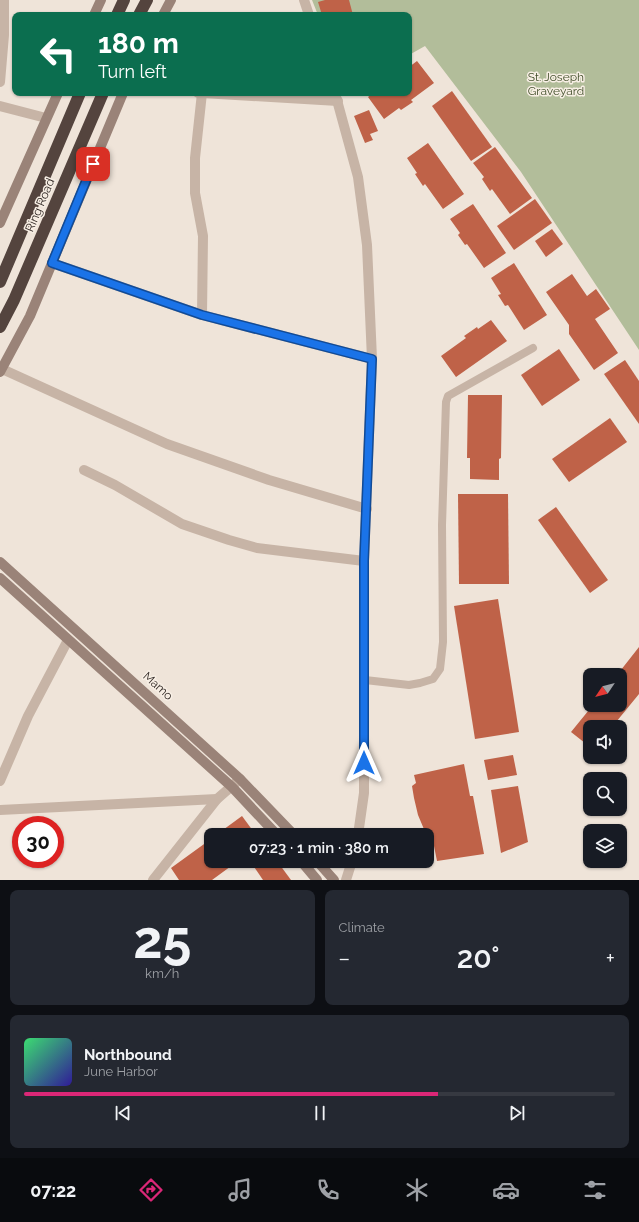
<!DOCTYPE html>
<meta charset="utf-8">
<style>
:root{--surface:#171b24;--page:#242831;--text:#f1f3f6;--muted:#9ea1a6;--line:#363941;--accent:#db2777}
body{margin:0;font-family:Raleway,sans-serif;background:var(--page);color:var(--text);height:100vh;display:flex;flex-direction:column;font-size:15px;white-space:nowrap}
*{box-sizing:border-box;margin:0}
p{font-size:13px;color:var(--muted)}
.icon{flex:none;width:22px;height:22px;fill:none;stroke:currentColor;stroke-width:2;stroke-linecap:round;stroke-linejoin:round}
.map{position:relative;height:880px;overflow:hidden}
.sheet{display:flex;flex-direction:column;gap:10px;padding:10px;background:#0d0f14;flex:1}
.sheet>*{flex:none}
.guide{position:absolute;left:12px;top:12px;width:400px;height:84px;border-radius:8px;box-shadow:0 1px 3px #0004;background:#0b6e4f;color:#fff;overflow:hidden}
.needle{width:26px;rotate:235deg}
.buttons{position:absolute;left:583px;top:668px;display:grid;gap:8px}
.buttons a{display:grid;place-items:center;width:44px;height:44px;border-radius:8px;background:var(--surface);box-shadow:0 1px 3px #0004;font-size:20px}
.speed{position:absolute;left:12px;top:816px;display:flex;gap:8px;font-size:20px;font-weight:700;text-align:center}
.speed>*{display:grid;place-content:center;width:52px;height:52px;border-radius:50%;background:var(--surface);box-shadow:0 1px 3px #0004;line-height:1}
.speed .limit{border:6px solid #d22;background:#fff;color:#111}
.pin{position:absolute;display:grid;place-items:center;width:34px;height:34px;color:#fff;margin:-17px;border-radius:8px;box-shadow:0 2px 6px #0006}
.me{position:absolute;width:44px;margin:-22px;rotate:0deg;stroke-linejoin:round;filter:drop-shadow(0 0 3px #0008)}
.turn{display:flex;align-items:center;gap:14px;height:84px;padding:0 20px;font-size:18px}
.turn .icon{width:52px;height:52px;stroke-width:2.5}
.turn b{display:block;font-size:28px;line-height:34px}
.big{font-size:30px;font-weight:600;line-height:1.1}
.sheet .card{flex:1;display:flex;flex-direction:column;justify-content:center;gap:6px;min-width:0;padding:0 14px;border-radius:8px;background:var(--page)}
.sheet .dial{align-items:center;gap:0}
.dial b{font-size:52px;line-height:1}
.song{display:flex;align-items:center;gap:12px}
.cover{width:48px;height:48px;border-radius:6px;background:linear-gradient(135deg,hsl(140 70% 55%),hsl(250 70% 35%))}
.played{height:4px;border-radius:2px;background:linear-gradient(90deg,var(--accent) 70%,var(--line) 70%)}
.keys{display:flex;justify-content:space-around;direction:ltr}
.heat{display:flex;justify-content:space-between;align-items:center;font-size:22px;direction:ltr}
.sheet .tiles{flex:1;display:grid;gap:10px;grid-template-columns:1fr 1fr}
.card:last-child{grid-column:span 2}
.trip{position:absolute;left:204px;top:828px;width:230px;height:40px;border-radius:8px;background:var(--surface);box-shadow:0 1px 3px #0004;font-weight:600;line-height:40px;text-align:center}
.tab-bar{display:flex;height:64px;justify-content:space-around;align-items:center;background:#090b0e;color:var(--muted)}
.tab-bar .icon{width:28px;height:28px}
.tab-bar .on{color:var(--accent)}
.tab-bar b{font-size:18px;color:var(--text)}
.map>svg:first-child{display:block}
.green{fill:#b2bd9a}
.building{fill:#bf6248}
.lines{fill:none;stroke-linecap:round;stroke-linejoin:round}
.lane{stroke:#c7b4a6;stroke-width:8}
.street{stroke:#c7b4a6;stroke-width:10}
.secondary{stroke:#9a8378;stroke-width:10}
.highway{stroke:#54443e;stroke-width:12}
.route-casing{stroke:#114b97;stroke-width:10}
.route{stroke:#1a73e8;stroke-width:7}
.labels{text-anchor:middle;stroke-width:3;stroke-linejoin:round;paint-order:stroke}
.park-label{font-size:12px;fill:#43502c;stroke:#f8efe5}
.street-label{font-size:12px;fill:#332a26;stroke:#f8efe5}
</style>
<div class="map">
<svg width="639" height="880" viewBox="0 0 639 880">
<rect width="100%" height="100%" fill="#efe4d9"/>
<!-- green -->
<path class="green" d="M312,0H639V350L521,172L425,46L409,55V15H318Z"/>
<!-- building -->
<g class="building">
<path d="M325,0H349L353,15H322L318,2Z"/>
<path d="M417,61L434,83L411,100L413,102L401,110L399,108L384,119L368,97L373,93H409V67Z"/>
<path d="M452,91L492,147L471,161L432,106Z"/>
<path d="M369,110L378,131L370,134L373,140L365,143L354,116Z"/>
<path d="M428,143L464,194L443,209L425,184L423,186L415,174L417,173L407,158Z"/>
<path d="M495,147L532,198L510,214L492,189L490,191L482,179L484,177L473,163Z"/>
<path d="M535,199L552,223L514,250L497,226Z"/>
<path d="M473,204L506,253L484,268L467,244L465,245L458,235L460,233L450,219Z"/>
<path d="M552,229L563,244L546,257L535,241Z"/>
<path d="M514,263L547,315L524,330L508,305L505,306L498,295L501,294L491,278Z"/>
<path d="M572,274L587,296L596,289L610,309L595,319L618,353L594,370L569,334V325L546,292Z"/>
<path d="M491,320L507,341L456,377L441,356L466,338L464,336L477,327L478,329Z"/>
<path d="M559,349L580,380L542,406L521,375Z"/>
<path d="M625,360L639,381V424L604,374Z"/>
<path d="M468,395H502L501,458L499,459V480L470,479V458H467Z"/>
<path d="M610,418L627,442L569,482L552,459Z"/>
<path d="M458,494H508L509,584H459Z"/>
<path d="M556,507L608,580L590,593L538,520Z"/>
<path d="M498,599L519,732L475,739L454,606Z"/>
<path d="M639,647V694L612,727H590V747L571,732L593,705H620V675H617Z"/>
<path d="M513,755L517,775L488,780L484,760Z"/>
<path d="M464,764L470,796H473L484,854L437,861L434,846H433L426,834L418,815L414,798L412,786L416,783L414,775Z"/>
<path d="M518,786L528,842L501,853L491,790Z"/>
<path d="M242,816L256,835H216Z"/>
<path d="M211,839V861H238L212,880H179L171,868Z"/>
<path d="M250,861H277L291,880H263Z"/>
</g>
<g class="lines">
<!-- lane -->
<path class="lane" d="M365,680L409,685L420,683L433,679L440,669L443,642L442,525L446,402L448,396L533,348"/>
<!-- street -->
<g class="street">
<path d="M304,0L309,15"/>
<path d="M0,82L4,35V0"/>
<path d="M198,93H202L195,158V193L203,236L202,315"/>
<path d="M202,93L338,101"/>
<path d="M335,93L358,177L367,245L372,359L364,561V793L358,835"/>
<path d="M0,106L46,118"/>
<path d="M52,263L202,315L372,359"/>
<path d="M2,369L167,444L269,480L367,509"/>
<path d="M84,470L115,485L182,524L229,540L257,548L364,561"/>
<path d="M0,781L28,716L68,640"/>
<path d="M0,810L217,799"/>
<path d="M153,880L217,799L240,779"/>
<path d="M346,880L352,861"/>
</g>
<!-- secondary -->
<g class="secondary">
<path d="M94,15L101,0"/>
<path d="M163,15L171,0"/>
<path d="M0,223L58,93"/>
<path d="M0,372L30,316L123,93"/>
<path d="M0,562L240,779L294,835"/>
<path d="M0,578L232,787L277,835"/>
<path d="M301,861L317,880"/>
<path d="M317,861L334,880"/>
</g>
<!-- highway -->
<g class="highway">
<path d="M117,15L124,0"/>
<path d="M139,15L147,0"/>
<path d="M0,282L80,93"/>
<path d="M0,327L14,300L103,93"/>
</g>
</g>
<g class="lines">
<defs>
<path id="route" d="M93,164L52,263L202,315L372,359L364,561V763"/>
</defs>
<!-- route casing -->
<use href="#route" class="route-casing"/>
<!-- route -->
<use href="#route" class="route"/>
</g>
<g class="labels">
<!-- park labels -->
<g class="park-label">
<text x="556" y="81">St. Joseph<tspan x="556" dy="14">Graveyard</tspan></text>
</g>
<!-- street labels -->
<g class="street-label">
<text transform="translate(40 205) rotate(-67)" y="4">Ring Road</text>
<text transform="translate(158 686) rotate(42)" y="4">Mamo</text>
</g>
</g>
</svg>
<div class="buttons">
<a><svg class="needle" viewBox="-14 -14 28 28"><path d="M0-13l5 13h-10z" fill="#e53935"/><path d="M0 13l5-13h-10z" fill="#9ea1a6"/></svg></a>
<a><svg class="icon" aria-label="sound" viewBox="0 0 24 24"><path d="M4 9h4l5-4v14l-5-4H4zM17 9q2 3 0 6"/></svg></a>
<a><svg class="icon" aria-label="search" viewBox="0 0 24 24"><circle cx="10" cy="10" r="6"/><path d="M15 15l6 6"/></svg></a>
<a><svg class="icon" aria-label="layers" viewBox="0 0 24 24"><path d="M12 4l9 5-9 5-9-5zM3 14l9 5 9-5"/></svg></a>
</div>
<div class="speed"><div class="limit">30</div></div>
<div class="pin" style="left:93px;top:164px;background:#d93025"><svg class="icon" aria-label="arrive" viewBox="0 0 24 24"><path d="M6 21V4h12l-3 4 3 4H6"/></svg></div>
<svg class="me" style="left:364px;top:763px" viewBox="-20 -20 40 40"><path d="M0-17L14 15 0 8-14 15z" fill="#1a73e8" stroke="#fff" stroke-width="4"/></svg>
<div class="trip">07:23 · 1 min · 380 m</div>
<div class="guide">
<div class="turn"><svg class="icon" aria-label="left" viewBox="0 0 24 24"><path d="M17 20v-9H6M10 6l-5 5 5 5"/></svg><div><b>180 m</b>Turn left</div></div>
</div>
</div>
<section class="sheet">
<div class="tiles">
<div class="card dial"><b>25</b><p>km/h</p></div>
<div class="card"><p>Climate</p>
<div class="heat"><a>−</a><b class="big">20°</b><a>+</a></div>
</div>
<div class="card">
<div class="song"><i class="cover"></i><div><b>Northbound</b><p>June Harbor</p></div></div>
<div class="played"></div>
<div class="keys"><svg class="icon" aria-label="previous" viewBox="0 0 24 24"><path d="M18 5L8 12l10 7zM5 5v14"/></svg><svg class="icon" aria-label="pause" viewBox="0 0 24 24"><path d="M8 5v14M16 5v14"/></svg><svg class="icon" aria-label="next" viewBox="0 0 24 24"><path d="M6 5l10 7-10 7zM19 5v14"/></svg></div>
</div>
</div>
</section>
<nav class="tab-bar">
<b>07:22</b>
<svg class="icon on" aria-label="directions" viewBox="0 0 24 24"><path d="M12 3l9 9-9 9-9-9zM9 14v-3h6M13 9l2 2-2 2"/></svg>
<svg class="icon" aria-label="music" viewBox="0 0 24 24"><path d="M9 18V5l10-2v13"/><circle cx="6" cy="18" r="3"/><circle cx="16" cy="16" r="3"/></svg>
<svg class="icon" aria-label="phone" viewBox="0 0 24 24"><path d="M5 4h4l2 5-3 2q2 4 5 5l2-3 5 2v4C11 20 4 13 5 4z"/></svg>
<svg class="icon" aria-label="climate" viewBox="0 0 24 24"><path d="M12 3v18M4 7l16 10M4 17L20 7"/></svg>
<svg class="icon" aria-label="car" viewBox="0 0 24 24"><path d="M5 17H2v-5l4-1 3-4h7l3 4 3 1v5h-3M9 17h6M6 11h13"/><circle cx="7" cy="17" r="2"/><circle cx="17" cy="17" r="2"/></svg>
<svg class="icon" aria-label="filters" viewBox="0 0 24 24"><path d="M4 7h16M4 17h16"/><circle cx="9" cy="7" r="2"/><circle cx="15" cy="17" r="2"/></svg>
</nav>
